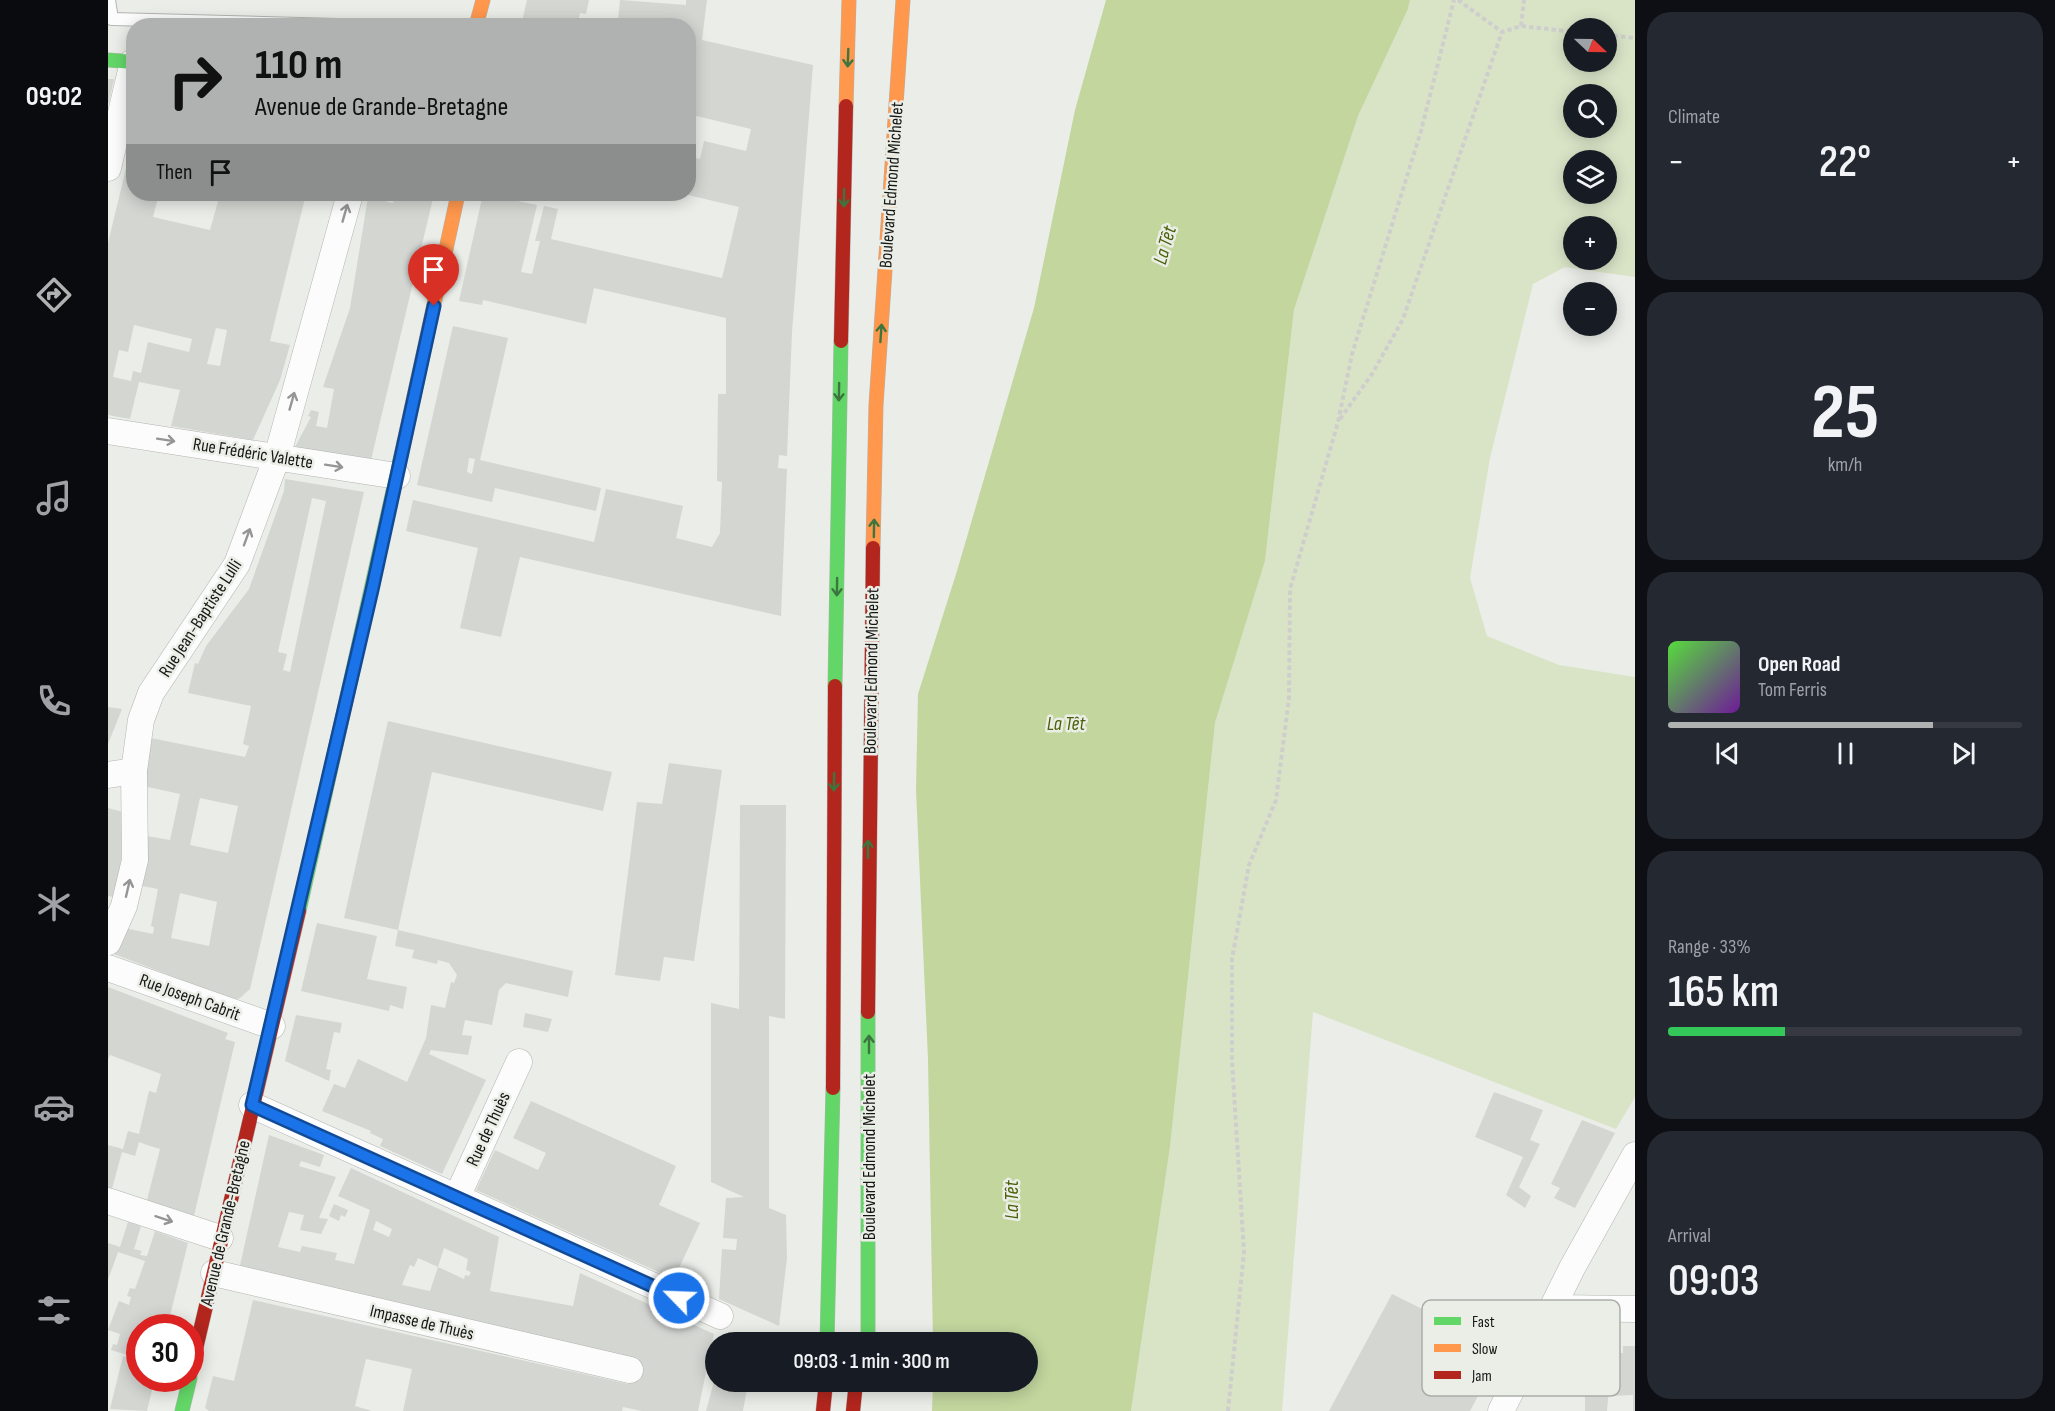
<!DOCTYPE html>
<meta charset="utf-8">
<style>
:root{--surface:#171b24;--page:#242831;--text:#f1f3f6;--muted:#9ea1a6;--line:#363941;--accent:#b0b2b2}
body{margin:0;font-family:"Sofia Sans Condensed",sans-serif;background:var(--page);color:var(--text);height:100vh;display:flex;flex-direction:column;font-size:22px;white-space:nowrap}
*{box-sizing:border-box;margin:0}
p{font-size:20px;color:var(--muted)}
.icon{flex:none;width:33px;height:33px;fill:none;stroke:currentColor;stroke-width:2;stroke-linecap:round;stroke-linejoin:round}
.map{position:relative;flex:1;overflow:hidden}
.details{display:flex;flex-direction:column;gap:12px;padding:12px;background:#0d0f14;width:420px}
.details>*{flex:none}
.guide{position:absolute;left:18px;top:18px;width:570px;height:183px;border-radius:24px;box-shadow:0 3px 15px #0003;background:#b0b2b2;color:#111;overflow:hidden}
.needle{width:39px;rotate:112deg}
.buttons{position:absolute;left:1455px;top:18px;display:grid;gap:12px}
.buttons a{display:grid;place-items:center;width:54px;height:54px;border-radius:50%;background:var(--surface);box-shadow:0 3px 15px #0003;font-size:30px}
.speed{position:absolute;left:18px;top:1314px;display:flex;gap:12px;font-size:30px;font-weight:700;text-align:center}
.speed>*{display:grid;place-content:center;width:78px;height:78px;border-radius:50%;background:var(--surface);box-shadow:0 3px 15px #0003;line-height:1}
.speed .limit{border:9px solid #d22;background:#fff;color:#111}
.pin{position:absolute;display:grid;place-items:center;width:51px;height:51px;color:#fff;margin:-62px -26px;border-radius:50% 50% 50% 0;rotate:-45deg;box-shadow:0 0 6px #0007}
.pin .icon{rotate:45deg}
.me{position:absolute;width:66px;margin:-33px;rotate:294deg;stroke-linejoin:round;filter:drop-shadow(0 0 4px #0008)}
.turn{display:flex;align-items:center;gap:21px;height:126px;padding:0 30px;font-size:27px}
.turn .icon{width:78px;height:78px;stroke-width:2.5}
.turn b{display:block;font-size:42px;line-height:51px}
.then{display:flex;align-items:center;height:57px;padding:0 30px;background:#0003;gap:12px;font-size:22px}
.big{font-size:45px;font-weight:600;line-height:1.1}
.details .tile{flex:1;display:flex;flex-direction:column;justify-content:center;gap:9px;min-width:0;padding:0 21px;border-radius:24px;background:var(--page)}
.details .dial{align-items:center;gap:0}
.dial b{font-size:78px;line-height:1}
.song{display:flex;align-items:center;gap:18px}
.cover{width:72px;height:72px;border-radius:9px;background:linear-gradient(135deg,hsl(110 70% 55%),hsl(280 70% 35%))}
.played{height:6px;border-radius:3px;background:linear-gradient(90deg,var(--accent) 75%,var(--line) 75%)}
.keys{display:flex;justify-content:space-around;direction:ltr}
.heat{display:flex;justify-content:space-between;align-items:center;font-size:33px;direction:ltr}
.charge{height:9px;border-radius:4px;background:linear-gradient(90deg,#34c759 33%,var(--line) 0)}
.trip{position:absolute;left:597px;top:1332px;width:333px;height:60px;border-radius:30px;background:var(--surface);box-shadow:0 3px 15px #0003;font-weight:600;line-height:60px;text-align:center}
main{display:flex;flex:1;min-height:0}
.menu{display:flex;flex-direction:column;width:108px;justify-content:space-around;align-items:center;background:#090b0e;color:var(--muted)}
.menu .icon{width:42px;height:42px}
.menu .on{color:var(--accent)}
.menu b{font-size:27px;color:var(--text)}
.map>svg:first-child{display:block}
.green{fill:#d9e4c7;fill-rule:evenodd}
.water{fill:#c2d69e}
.building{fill:#d4d6d2;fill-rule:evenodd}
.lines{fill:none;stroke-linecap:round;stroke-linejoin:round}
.lane-casing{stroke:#b3b4b1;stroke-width:14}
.street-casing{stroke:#b3b4b1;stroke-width:27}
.fast-casing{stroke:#b3b4b1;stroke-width:15}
.slow-casing{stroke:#b3b4b1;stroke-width:15}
.jam-casing{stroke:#b3b4b1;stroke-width:15}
.path{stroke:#cececd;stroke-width:4;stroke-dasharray:4.5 3;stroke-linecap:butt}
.lane{stroke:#fcfcfc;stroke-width:12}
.street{stroke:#fcfcfc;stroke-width:26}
.fast{stroke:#63d668;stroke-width:14}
.slow{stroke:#ff974d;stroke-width:14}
.jam{stroke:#b3261e;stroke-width:14}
.oneway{stroke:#3c763e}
.oneway2{stroke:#949594}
.route-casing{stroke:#114b97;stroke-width:15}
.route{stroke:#1a73e8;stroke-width:10}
.labels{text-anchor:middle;stroke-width:5;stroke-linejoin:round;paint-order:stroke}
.street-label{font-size:18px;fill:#161715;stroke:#ebeee7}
.water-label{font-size:20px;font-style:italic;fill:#496007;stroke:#ebeee7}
.key{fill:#ebeee7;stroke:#abaea8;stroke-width:1.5}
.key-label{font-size:16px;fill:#161715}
</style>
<main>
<nav class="menu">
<b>09:02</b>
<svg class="icon on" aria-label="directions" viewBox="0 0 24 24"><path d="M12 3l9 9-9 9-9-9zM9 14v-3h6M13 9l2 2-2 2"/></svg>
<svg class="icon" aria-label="music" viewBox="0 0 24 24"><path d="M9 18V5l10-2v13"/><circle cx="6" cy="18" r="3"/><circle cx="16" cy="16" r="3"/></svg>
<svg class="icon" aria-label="phone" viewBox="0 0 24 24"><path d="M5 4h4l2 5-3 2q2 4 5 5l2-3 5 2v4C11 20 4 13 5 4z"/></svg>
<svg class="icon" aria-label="climate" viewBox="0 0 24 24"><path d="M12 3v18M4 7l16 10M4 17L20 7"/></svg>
<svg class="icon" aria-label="car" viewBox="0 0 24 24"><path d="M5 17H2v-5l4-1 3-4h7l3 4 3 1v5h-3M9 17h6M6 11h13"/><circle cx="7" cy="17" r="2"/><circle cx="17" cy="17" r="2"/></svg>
<svg class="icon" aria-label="filters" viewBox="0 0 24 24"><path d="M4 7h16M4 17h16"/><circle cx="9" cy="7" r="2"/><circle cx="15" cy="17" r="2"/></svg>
</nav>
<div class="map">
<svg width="1527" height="1411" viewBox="0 0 1527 1411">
<rect width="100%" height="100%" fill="#ebede8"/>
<!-- green -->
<path class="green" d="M1302,0H1527V277L1457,267L1425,284L1382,458L1362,578L1379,636L1451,665L1527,677V1097L1508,1129L1205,1012L1174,1411H1023L1062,1147L1107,723L1157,561L1186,310L1250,116L1300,9ZM1466,28H1498V62H1466ZM1466,94H1498V128H1466ZM1466,160H1498V194H1466ZM1466,226H1498V260H1466Z"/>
<!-- water -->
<path class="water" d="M998,0H1302L1300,9L1250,116L1186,310L1157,561L1107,723L1062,1147L1023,1411H824L825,1382H920V1342H825L820,1059L808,790L810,694L849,571L926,308L967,110Z"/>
<!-- building -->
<g class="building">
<path d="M419,0H481L478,14L472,13L469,26H413Z"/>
<path d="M512,0L578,5V0H599L594,40L705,65L684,332L679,456L671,455L670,468L679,469L673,616L412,557L393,637L352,628L370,548L298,531L305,500L486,542L498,489L575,506L568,538L604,547L612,533L614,482L609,481L610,394H618V318L486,288L478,324L375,300L374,305L351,301L375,194L429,205L413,272L424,274L432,241H427L436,206L450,209L443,239L614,278L631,207L580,195V156L592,159L596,141L638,151L643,129L580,114V26H494L496,18L510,21Z"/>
<path d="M0,79H6L1,102H0Z"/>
<path d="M25,139L26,194H51L45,217L102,230L112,194H198L162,341L182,345L172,380L145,440L63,426L72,390L31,382L22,419L0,415V243ZM26,325L84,339L81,352L40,342L33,373L25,371L23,381L5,377L11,350L20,352ZM108,328L119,330L112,366L99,364Z"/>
<path d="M287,194H326L263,460L187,447L203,417L200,416L203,410L211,412L208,426L219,428L226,389L215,387L242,308L260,197L285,203Z"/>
<path d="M345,326L400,338L372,460L493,488L488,511L387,488L384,502L309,485ZM361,458L367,459L364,474L359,472Z"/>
<path d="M177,479L256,492L142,989L132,998L126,1000L6,954L16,928L45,934L46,927L43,926L50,889L29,885L39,836L62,840L72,794L35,786L43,738L137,757L141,746L135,744L143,706L80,693L87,663L90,664L98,646L141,589L176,491ZM204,498L218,501L182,672L175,670L179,654L170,652ZM92,798L130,806L120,853L82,845ZM72,893L109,902L101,946L63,938Z"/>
<path d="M0,707L14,709L0,744Z"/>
<path d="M280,721L504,772L495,811L324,772L290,930L236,918Z"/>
<path d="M561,763L614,770L586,961L556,957L552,981L507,975L529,802L554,804Z"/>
<path d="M632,805H678L677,1019L661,1016V1208L678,1215L679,1258L671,1326L611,1299L614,1249L628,1250L629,1239L615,1238L618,1198L636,1197L603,1182V1003L631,1009Z"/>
<path d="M0,808L15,812L13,861L6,897L0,896Z"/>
<path d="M209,923L269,936L259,979L299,987L295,1009L282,1005L281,1011L193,991Z"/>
<path d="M290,930L465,971L460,997L398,983L391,990L384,1025L357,1020L354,1035L364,1036L360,1055L323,1050L321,1054L378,1080L334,1174L272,1146L275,1139L262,1133L263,1131L214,1111L226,1084L237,1088L250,1059L299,1082L318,1038L323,1005L337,1008L343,982L346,983L349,975L341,963L330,960L329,964L304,958L306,950L287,946Z"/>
<path d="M0,987L120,1033L117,1039L127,1042L85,1220L38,1204L52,1149L39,1145L31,1142L27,1156L14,1152L3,1192L0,1191V1145L15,1149L20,1131L31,1134L41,1091L48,1093L53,1074L2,1055L0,1059Z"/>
<path d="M417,1013L444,1019L440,1032L415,1027Z"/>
<path d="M188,1015L234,1023L232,1033L226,1032L218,1069L223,1070L221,1081L177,1061Z"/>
<path d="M1386,1092L1435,1110L1422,1140L1432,1144L1411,1187L1423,1196L1417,1208L1398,1195L1415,1157L1367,1137Z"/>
<path d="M423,1101L568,1166L551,1205L592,1223L566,1279L368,1190L387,1150L430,1170L438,1153L405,1138Z"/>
<path d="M1474,1120L1507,1133L1467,1208L1446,1198L1452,1188L1443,1184Z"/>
<path d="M161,1135L216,1155L212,1167L193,1161L191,1166L228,1177L211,1218L220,1219L213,1234L192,1230L196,1215L181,1212L170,1247L192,1252L194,1246L229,1253L227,1260L246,1264L262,1210L230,1196L243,1168L391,1237L382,1291L465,1306L472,1273L606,1334L590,1411H534L515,1407L514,1411H295L304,1369L258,1359L247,1406L264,1411H101L97,1408L105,1376L126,1381L145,1300L520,1384L526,1360L131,1270ZM268,1221L284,1229L281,1237L265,1230ZM336,1248L360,1259L358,1270L363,1272L361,1276L357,1275L356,1279L330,1267L322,1291L294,1285L302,1265L306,1267L310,1258L330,1267Z"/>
<path d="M226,1204L240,1210L237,1217L233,1215L231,1221L221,1216Z"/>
<path d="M20,1222L33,1226L26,1249L34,1251L32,1255L39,1256L47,1231L80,1243L59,1328H32V1359L3,1350L5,1344L9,1345L12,1334L0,1330L11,1301L21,1305L23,1297L19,1296L22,1288L27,1289L37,1261L10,1252L0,1280V1243L12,1247Z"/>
<path d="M1284,1294L1395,1349L1362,1411H1221Z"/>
<path d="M1515,1346H1527V1411H1525V1395L1503,1396L1504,1352L1515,1353Z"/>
<path d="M15,1356L32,1361V1378H47L39,1411L2,1409Z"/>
<path d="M1459,1358L1490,1359L1489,1389L1501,1388L1499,1411H1477V1395L1458,1394Z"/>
<path d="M608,1374V1382H640L635,1411H598Z"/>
</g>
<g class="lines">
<defs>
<path id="lane" d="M1,0L4,19L267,26"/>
<g id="street">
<path d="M0,168L25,62"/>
<path d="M0,431L289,476"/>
<path d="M0,775L26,771"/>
<path d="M0,942L16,906L27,860L26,771L33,720L43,693L129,564L169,457L242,194"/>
<path d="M0,968L164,1026"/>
<path d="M144,1105L612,1316"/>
<path d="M349,1197L411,1062"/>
<path d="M0,1201L112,1238"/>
<path d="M106,1273L522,1370"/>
<path d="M1446,1308L1527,1309"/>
<path d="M1393,1411L1464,1268L1527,1155"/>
</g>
<g id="fast">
<path d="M0,60L26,62"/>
<path d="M727,686L733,341"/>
<path d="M191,911L296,442"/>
<path d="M760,1012V1342"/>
<path d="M719,1342L725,1088"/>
<path d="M74,1411L82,1378"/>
</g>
<g id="slow">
<path d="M368,26L375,0"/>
<path d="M738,106L741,0"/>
<path d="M296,442L350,194"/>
<path d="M765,548L768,405L795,0"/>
</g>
<g id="jam">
<path d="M733,341L738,106"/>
<path d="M760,1012L765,548"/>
<path d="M725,1088L727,686"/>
<path d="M82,1374L191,911"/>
<path d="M715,1411L718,1382"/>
<path d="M745,1411L748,1382"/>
</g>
</defs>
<!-- lane casing -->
<use href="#lane" class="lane-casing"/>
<!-- street casing -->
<use href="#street" class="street-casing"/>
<!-- fast casing -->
<use href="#fast" class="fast-casing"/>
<!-- slow casing -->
<use href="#slow" class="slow-casing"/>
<!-- jam casing -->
<use href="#jam" class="jam-casing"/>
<!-- path -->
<g class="path">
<path d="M1350,0L1394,32"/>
<path d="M1413,26L1416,0"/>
<path d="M1498,35L1527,38"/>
<path d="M1232,419L1264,374L1295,319L1394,32L1413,26L1466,32"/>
<path d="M1120,1411L1136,1252L1124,1061V959L1141,865L1168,800L1181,698L1182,589L1230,422L1244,354L1313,131L1346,0"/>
</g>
<!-- lane -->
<use href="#lane" class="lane"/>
<!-- street -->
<use href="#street" class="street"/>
<!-- fast -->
<use href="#fast" class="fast"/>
<!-- slow -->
<use href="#slow" class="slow"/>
<!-- jam -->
<use href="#jam" class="jam"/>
</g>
<!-- one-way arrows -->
<defs><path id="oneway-shaft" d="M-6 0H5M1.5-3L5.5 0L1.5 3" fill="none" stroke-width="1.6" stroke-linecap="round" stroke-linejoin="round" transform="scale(1.5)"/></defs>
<g class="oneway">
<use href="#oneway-shaft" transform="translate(740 58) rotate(92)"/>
<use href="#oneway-shaft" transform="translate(736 198) rotate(91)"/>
<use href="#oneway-shaft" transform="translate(773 333) rotate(-86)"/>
<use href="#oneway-shaft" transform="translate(731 392) rotate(91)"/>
<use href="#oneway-shaft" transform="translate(766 528) rotate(-89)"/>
<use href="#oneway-shaft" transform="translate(729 587) rotate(91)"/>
<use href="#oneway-shaft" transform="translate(726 782) rotate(91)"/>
<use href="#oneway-shaft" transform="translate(760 849) rotate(-89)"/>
<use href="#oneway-shaft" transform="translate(761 1044) rotate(-90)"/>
</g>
<g class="oneway2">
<use href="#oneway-shaft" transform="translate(237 213) rotate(-74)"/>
<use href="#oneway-shaft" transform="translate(184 401) rotate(-74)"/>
<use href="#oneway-shaft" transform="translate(58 440) rotate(9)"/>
<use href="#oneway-shaft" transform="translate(226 466) rotate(9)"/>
<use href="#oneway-shaft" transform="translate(139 537) rotate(-70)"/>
<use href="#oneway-shaft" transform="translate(20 888) rotate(-77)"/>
<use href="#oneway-shaft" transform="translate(56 1219) rotate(18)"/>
</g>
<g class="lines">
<defs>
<path id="route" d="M326,306L264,590L144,1105L571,1298"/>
</defs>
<!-- route casing -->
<use href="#route" class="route-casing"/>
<!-- route -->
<use href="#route" class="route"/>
</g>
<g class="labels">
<!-- street labels -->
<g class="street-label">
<text transform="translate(783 185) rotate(-86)" y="6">Boulevard Edmond Michelet</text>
<text transform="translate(145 453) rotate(9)" y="6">Rue Frédéric Valette</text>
<text transform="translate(92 618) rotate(-57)" y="6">Rue Jean-Baptiste Lulli</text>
<text transform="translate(763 671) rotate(-89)" y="6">Boulevard Edmond Michelet</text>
<text transform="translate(82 997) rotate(20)" y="6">Rue Joseph Cabrit</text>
<text transform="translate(380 1129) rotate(-65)" y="6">Rue de Thuès</text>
<text transform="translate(761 1157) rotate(-90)" y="6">Boulevard Edmond Michelet</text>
<text transform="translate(117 1223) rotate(-77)" y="6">Avenue de Grande-Bretagne</text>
<text transform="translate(314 1322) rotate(13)" y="6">Impasse de Thuès</text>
</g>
<!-- water labels -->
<g class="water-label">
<text transform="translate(1056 245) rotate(-74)" y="7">La Têt</text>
<text x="958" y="730">La Têt</text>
<text transform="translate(903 1200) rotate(-90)" y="7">La Têt</text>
</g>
</g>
<!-- legend -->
<rect x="1314" y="1300" width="198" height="96" rx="9" class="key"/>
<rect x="1326" y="1317" width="27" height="8" fill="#63d668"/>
<rect x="1326" y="1344" width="27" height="8" fill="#ff974d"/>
<rect x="1326" y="1371" width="27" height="8" fill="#b3261e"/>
<g class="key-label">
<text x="1364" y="1327">Fast</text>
<text x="1364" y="1354">Slow</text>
<text x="1364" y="1381">Jam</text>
</g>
</svg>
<div class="buttons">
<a><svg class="needle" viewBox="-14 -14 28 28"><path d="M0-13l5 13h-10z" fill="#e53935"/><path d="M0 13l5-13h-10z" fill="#9ea1a6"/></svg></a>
<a><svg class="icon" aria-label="search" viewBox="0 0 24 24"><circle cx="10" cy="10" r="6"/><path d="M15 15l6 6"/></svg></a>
<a><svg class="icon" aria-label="layers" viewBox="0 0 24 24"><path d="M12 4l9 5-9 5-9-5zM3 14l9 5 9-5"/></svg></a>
<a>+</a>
<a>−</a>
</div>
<div class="speed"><div class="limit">30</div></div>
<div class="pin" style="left:326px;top:306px;background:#d93025"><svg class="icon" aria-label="arrive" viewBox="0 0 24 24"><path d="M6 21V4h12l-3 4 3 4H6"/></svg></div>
<svg class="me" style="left:571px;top:1298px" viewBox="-20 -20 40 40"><circle r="17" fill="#1a73e8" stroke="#fff" stroke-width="3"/><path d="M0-11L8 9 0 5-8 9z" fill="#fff"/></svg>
<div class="trip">09:03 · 1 min · 300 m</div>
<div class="guide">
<div class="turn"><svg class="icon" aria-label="right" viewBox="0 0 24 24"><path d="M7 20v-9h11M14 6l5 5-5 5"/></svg><div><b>110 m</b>Avenue de Grande-Bretagne</div></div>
<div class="then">Then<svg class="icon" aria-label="arrive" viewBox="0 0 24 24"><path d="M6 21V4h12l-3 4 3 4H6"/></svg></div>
</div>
</div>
<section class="details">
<div class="tile"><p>Climate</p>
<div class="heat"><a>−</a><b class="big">22°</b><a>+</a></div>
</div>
<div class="tile dial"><b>25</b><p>km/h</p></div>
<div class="tile">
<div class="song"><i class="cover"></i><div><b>Open Road</b><p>Tom Ferris</p></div></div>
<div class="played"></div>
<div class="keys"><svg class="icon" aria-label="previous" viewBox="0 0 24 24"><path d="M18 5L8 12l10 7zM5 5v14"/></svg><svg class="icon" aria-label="pause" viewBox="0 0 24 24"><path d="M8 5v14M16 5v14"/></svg><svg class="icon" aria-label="next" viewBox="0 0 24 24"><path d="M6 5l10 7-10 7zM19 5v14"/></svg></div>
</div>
<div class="tile"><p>Range · 33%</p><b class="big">165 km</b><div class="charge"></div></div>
<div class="tile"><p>Arrival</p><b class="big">09:03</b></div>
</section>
</main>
